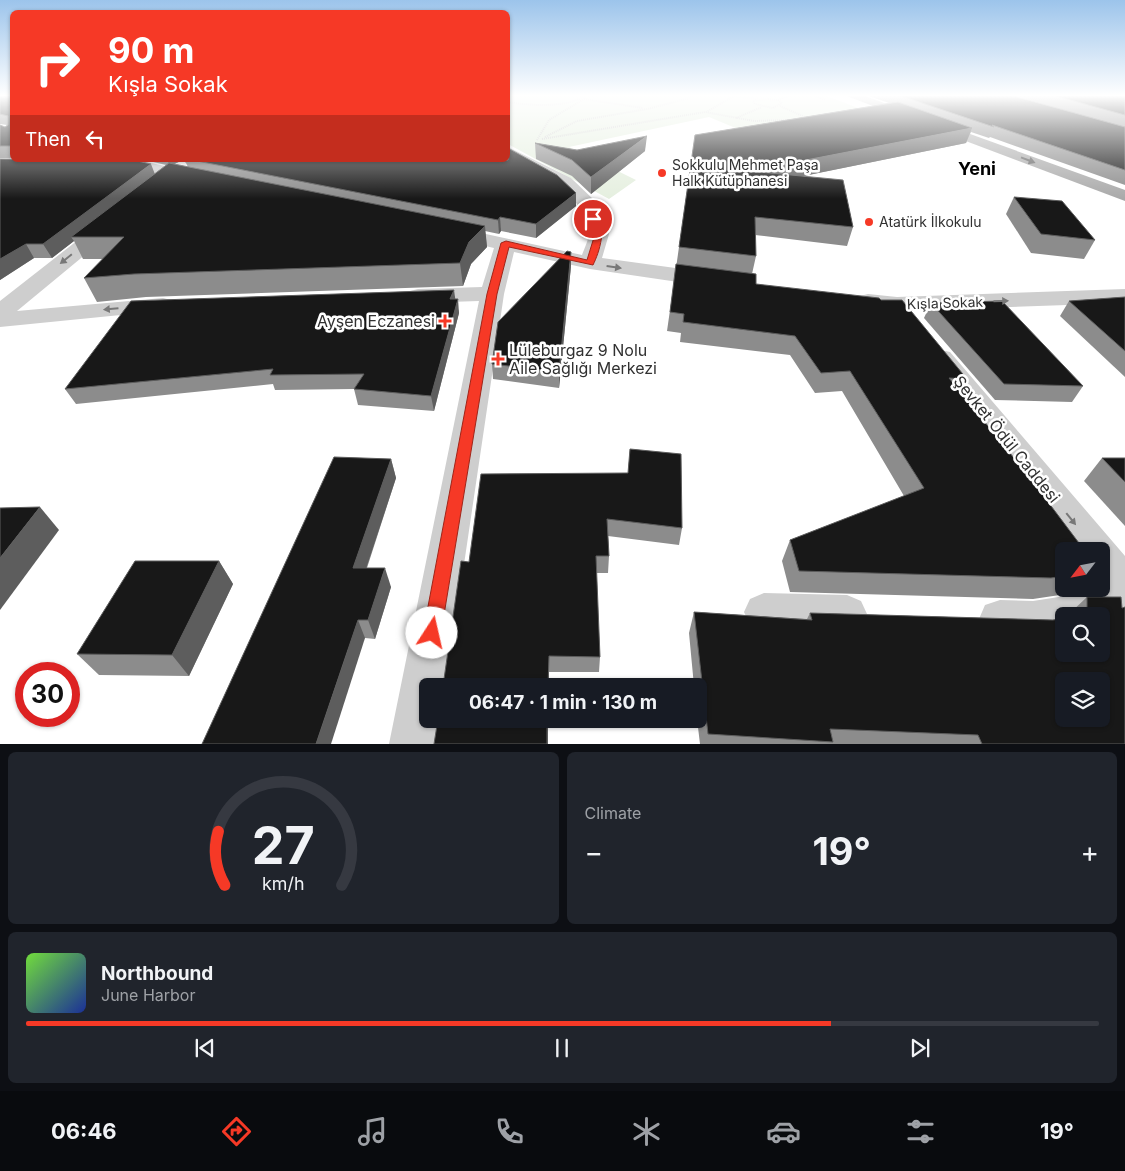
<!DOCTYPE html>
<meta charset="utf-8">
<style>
:root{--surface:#171b24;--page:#20242c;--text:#f1f3f6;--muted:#9ea1a6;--line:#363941;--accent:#f63926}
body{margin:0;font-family:Inter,sans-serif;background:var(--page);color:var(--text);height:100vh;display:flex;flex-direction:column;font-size:19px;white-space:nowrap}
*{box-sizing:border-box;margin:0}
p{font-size:16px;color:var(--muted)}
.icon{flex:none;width:28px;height:28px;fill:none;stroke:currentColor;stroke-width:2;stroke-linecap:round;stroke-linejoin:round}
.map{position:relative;height:744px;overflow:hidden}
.panel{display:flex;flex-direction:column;gap:8px;padding:8px;background:#0d0f14;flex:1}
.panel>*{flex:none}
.banner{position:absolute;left:10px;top:10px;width:500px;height:152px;border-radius:8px;box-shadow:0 1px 4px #0004;background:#f63926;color:#fff;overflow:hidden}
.needle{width:32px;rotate:238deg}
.tools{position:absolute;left:1055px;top:542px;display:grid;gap:10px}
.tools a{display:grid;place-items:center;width:55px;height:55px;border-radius:8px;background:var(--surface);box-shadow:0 1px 4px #0004;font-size:25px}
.speed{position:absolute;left:15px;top:662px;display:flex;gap:10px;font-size:25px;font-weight:700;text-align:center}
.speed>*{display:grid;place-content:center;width:65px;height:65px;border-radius:50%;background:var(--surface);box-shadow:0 1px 4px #0004;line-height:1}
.speed .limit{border:8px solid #d22;background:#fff;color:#111}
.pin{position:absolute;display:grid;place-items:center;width:42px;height:42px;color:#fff;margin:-21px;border:2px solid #fff;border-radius:50%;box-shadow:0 1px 5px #0007}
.me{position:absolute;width:55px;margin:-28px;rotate:10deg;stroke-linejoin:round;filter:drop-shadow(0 0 4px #0008)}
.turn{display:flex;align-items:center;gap:18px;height:105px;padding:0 15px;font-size:22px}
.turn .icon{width:65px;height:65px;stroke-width:2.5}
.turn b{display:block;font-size:35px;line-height:42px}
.then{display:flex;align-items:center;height:48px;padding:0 15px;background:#0003;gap:10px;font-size:19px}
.big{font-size:38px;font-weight:700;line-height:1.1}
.panel .tile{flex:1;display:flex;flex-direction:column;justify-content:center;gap:8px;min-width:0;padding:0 18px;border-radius:8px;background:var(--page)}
.panel .dial{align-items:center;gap:0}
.dial svg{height:130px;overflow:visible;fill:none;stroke:var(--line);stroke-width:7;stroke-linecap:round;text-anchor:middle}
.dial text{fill:var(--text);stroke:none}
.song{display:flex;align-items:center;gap:15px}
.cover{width:60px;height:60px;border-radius:8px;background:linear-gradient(135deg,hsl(100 70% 55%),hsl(230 70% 35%))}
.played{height:5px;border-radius:2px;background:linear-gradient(90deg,var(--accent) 75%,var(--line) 75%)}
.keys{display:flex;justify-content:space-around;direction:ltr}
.heat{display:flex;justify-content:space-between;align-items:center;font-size:28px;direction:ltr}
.panel .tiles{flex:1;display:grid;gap:8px;grid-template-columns:1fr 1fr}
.tile:last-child{grid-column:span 2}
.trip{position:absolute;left:419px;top:678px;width:288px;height:50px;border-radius:8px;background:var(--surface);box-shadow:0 1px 4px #0004;font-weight:700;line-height:50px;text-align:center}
.tabs{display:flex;height:80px;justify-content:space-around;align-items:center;background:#090b0e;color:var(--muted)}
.tabs .icon{width:35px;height:35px}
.tabs .selected{color:var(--accent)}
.tabs b{font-size:22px;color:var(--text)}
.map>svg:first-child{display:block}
.green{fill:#e5efdf}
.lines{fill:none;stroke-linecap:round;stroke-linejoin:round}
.path{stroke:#cecece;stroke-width:2;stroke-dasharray:1 1;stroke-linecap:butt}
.minor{fill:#cecece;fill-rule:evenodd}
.major{fill:#a9a9a9;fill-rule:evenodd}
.wall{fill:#8c8c8c;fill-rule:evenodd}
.shaded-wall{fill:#5d5d5d}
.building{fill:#181818;stroke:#5d5d5d;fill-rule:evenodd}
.oneway{fill:#616161}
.oneway2{fill:#787878}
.route{fill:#f63926;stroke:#a02519}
.poi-dot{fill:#f63926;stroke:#fff;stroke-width:2}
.labels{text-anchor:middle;stroke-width:5;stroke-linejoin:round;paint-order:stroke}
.far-poi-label{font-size:14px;fill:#313131;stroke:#fff;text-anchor:start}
.far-street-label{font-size:14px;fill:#313131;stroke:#fff}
.poi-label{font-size:16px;fill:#313131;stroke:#fff;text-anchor:end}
.street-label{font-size:16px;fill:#313131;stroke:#fff}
.far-district-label{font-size:18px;font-weight:bold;fill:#000;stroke:#fff}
</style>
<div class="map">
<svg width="1125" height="744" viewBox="0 0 1125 744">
<rect width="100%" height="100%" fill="#fff"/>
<!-- green -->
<path class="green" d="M508,95H824L874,114L750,134L709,117L569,147L636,180L609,199L508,144Z"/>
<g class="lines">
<!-- path -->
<g class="path">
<path d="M813,95L826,100"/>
<path d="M735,96L757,99"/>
<path d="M768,99L778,100L782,103L773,108L755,104L753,101Z"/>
<path d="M778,100L790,95"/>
<path d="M508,102C532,106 566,108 588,95"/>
<path d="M780,106L807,118"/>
<path d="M706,112L736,95"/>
<path d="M736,118L762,107"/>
<path d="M545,137L577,121L647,109L690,98L689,95"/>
<path d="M542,139L705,112L754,121L788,120"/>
<path d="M537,140L549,120L584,99L643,108"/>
</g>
<!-- minor -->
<g class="minor">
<path d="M508,147L571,178L594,200L609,234L602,258L712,273L720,275L723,280L720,285L712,287L590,269L514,252L504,294L446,686H428V719H441L437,744H389L479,301L418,303L410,301L406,296L410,291L418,289L482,287L494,248L442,236L439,232L442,228L449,226L582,255C584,249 589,239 589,233C584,191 539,175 508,158Z"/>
<path d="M110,160H138L200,174L202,178L200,182L194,183L112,163Z"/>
<path d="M108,220L115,222L118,226L115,230L17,311L163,298L171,300L175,305L171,310L0,327V301L101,222Z"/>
<path d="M1125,289V303L897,311L860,306L856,301L860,296L868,294L897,297Z"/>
<path d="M941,350L950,352L1125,556V617L1101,628V616H1064V634C1037,639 1011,643 985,633L979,619L985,605L1000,600L1033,601L1097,591L1104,588L1101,584V551H1076L928,358L932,352Z"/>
<path d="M764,593L847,595L861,601L867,614L861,627L847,633L764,631L750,625L744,612L750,599Z"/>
</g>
<!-- major -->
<path class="major" d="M844,95H862L1125,190V201Z"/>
</g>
<!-- wall -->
<g class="wall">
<path d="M0,95H12V158H0V125L5,127L7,125L0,124Z"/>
<path d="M866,95H1010L1085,116L1012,95H1125V185L990,137L989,138L971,132L966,143L803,176L853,227L847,246L755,235L756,256L752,274L756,284L881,300L967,379L960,392L1064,551V589H1083L1080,592L1033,599L790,592L782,561L790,540L904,496L842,391L815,393L790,355L680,342L681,333L667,331L695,135L889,103Z"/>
<path d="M535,143L577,150L645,151L591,194L572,176L536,159Z"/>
<path d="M0,159L155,174L166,165L145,160H508L576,206L536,238L501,231L499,234L485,231L487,247L471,264L463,286L146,297L97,302L84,278L103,259H83L74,241L52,258H34L0,280ZM183,160L186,163L188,167L174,164Z"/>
<path d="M1014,197L1095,240L1084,259L1031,253L1006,214Z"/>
<path d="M571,266L559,388L493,379L492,364Z"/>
<path d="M1125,297V377L1060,316L1069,301Z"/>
<path d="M455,299L459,313L434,411L358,405L354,389L275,390L273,384L76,404L65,389Z"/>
<path d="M931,303L1083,386L1072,402L995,400L924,318Z"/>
<path d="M630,449L682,528L679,545L608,536L609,556L608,573H596L600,657L599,672H549V686H443L469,562L628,473Z"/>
<path d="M1102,458H1125V526L1084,481Z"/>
<path d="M391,459L396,478L367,568L391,587L375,639L365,638L202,744Z"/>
<path d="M219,561L233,584L189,676L99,675L77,654Z"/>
<path d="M1087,597H1121L1122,608L1125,607V744H700L697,719L698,686H694L689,633L694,612L807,619L810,613L1053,620L1064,618V654H1101V616H1067ZM1064,681H1101V719H1064Z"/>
</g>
<!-- shaded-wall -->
<g class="shaded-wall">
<path d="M972,128L966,143L745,188L749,171Z"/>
<path d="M647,136L645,151L591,194V177Z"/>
<path d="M167,160H183L170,166Z"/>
<path d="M151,164L156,177L71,237L74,241L52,258L43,244Z"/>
<path d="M576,193V206L536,238V224Z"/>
<path d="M500,217L501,231L499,234L498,220Z"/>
<path d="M485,226L487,247L471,264L463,286L460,263L469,242Z"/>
<path d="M26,244L34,258L0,280V259Z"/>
<path d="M571,252V266L559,388V372Z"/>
<path d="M454,290L456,304L450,299Z"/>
<path d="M458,299L459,313L434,411L431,396Z"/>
<path d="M391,459L396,478L360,587L353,568Z"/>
<path d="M40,507L59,530L0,610V558Z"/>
<path d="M219,561L233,584L189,676L172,655Z"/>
<path d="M385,568L391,587L375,639L368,620Z"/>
<path d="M358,620L365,638L331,744H316Z"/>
<path d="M549,656V686H548Z"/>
<rect x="547" y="719" width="1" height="25"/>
</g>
<!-- building -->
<g class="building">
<path d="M0,95H12V146H0V125L5,127L8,125V116L0,114Z"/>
<path d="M898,95H1010L1125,127V170L992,125L994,127Z"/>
<path d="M1052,95H1125V115Z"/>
<path d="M898,102L972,128L749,171L843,180L853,227L755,217L756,256L679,247L695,135Z"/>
<path d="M647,136L591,177L572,160L535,143L577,150Z"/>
<path d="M508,148L557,175L576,193L536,224L500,217L498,220L192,160H508Z"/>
<path d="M0,159L133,160L151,164L43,244H26L0,259Z"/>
<path d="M169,163L485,226L469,242L460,263L134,274L84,278L124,237H71Z"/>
<path d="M1014,197L1062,201L1095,240L1041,234Z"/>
<path d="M567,251L571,252L559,372L492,364L498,322Z"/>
<path d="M676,264L756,274V284L879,298L881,300H902L967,379L949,378L1027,474L1085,551H1064V576L1051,578L799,571L790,540L924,488L850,371L821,373L795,336L683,322L684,314L670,312Z"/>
<path d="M454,290L450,299H458L431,396L354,389L364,374L270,375L273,369L65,389L131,301Z"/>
<path d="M1125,297V351L1069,301Z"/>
<path d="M1002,301L1083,386L1004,384L931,303Z"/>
<path d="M630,449L681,454L682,528L607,519L609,556H596L600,657L549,656L548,686H443L461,561L469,562L481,474L628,473Z"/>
<path d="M334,457L391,459L353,568H385L368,620H358L316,744H202Z"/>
<path d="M1102,458H1125V482Z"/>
<path d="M40,507L0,558V508Z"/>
<path d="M135,561H219L172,655L77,654Z"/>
<path d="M1087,597H1121L1122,608L1125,607V744H982L978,735L830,729L833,742L708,734L694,612L812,620L810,613L1053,620L1064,618V654H1101V616H1075L1087,614ZM1064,681H1101V719H1064Z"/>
<path d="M438,719H547V744H434Z"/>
</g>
<!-- one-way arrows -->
<defs><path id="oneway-solid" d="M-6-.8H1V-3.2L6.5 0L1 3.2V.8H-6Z" transform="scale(1.25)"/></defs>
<use class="oneway" href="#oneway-solid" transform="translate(1028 160) rotate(21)"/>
<g class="oneway2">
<use href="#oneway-solid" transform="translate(66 259) rotate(141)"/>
<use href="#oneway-solid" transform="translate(614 267) rotate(8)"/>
<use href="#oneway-solid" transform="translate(1001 301) rotate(-2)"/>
<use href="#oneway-solid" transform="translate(111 309) rotate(175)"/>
<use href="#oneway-solid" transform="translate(1071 519) rotate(51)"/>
</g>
<!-- sky -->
<linearGradient id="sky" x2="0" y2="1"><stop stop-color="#9cc4eb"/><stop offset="0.48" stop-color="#fff"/><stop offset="1" stop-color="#fff" stop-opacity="0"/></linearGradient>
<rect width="1125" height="199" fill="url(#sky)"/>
<!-- route -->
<path class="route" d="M593,216C609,224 599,253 593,265L509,247L497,294L441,633L438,639L432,641L426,639L423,633L487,294L501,243L506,241L587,260L595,234L589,219Z"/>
<!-- markers -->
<g class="poi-dot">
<circle cx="662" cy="173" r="5"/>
<circle cx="869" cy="222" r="5"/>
<path d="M442.5 313.5h5v5h5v5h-5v5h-5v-5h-5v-5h5z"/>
<path d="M495.5 351.5h5v5h5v5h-5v5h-5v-5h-5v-5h5z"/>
</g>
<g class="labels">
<!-- far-poi labels -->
<g class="far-poi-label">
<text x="672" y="170">Sokkulu Mehmet Paşa<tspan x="672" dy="16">Halk Kütüphanesi</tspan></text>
<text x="879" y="227">Atatürk İlkokulu</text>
</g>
<!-- far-street labels -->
<g class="far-street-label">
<text transform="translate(945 303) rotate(-2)" y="5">Kışla Sokak</text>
</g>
<!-- poi labels -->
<g class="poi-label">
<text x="435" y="327">Ayşen Eczanesi</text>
<text x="509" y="356" text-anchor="start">Lüleburgaz 9 Nolu<tspan x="509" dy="18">Aile Sağlığı Merkezi</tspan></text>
</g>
<!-- street labels -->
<g class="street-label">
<text transform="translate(1007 439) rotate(51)" y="6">Şevket Ödül Caddesi</text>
</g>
<!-- far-district labels -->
<g class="far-district-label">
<text x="977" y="175">Yeni</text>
</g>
</g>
</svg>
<div class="tools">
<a><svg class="needle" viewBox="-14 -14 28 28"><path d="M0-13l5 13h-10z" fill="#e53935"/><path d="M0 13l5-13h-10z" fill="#9ea1a6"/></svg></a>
<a><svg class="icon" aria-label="search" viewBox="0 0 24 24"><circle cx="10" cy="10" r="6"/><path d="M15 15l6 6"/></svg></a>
<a><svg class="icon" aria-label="layers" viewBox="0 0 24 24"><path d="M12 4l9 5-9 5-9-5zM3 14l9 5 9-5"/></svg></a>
</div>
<div class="speed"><div class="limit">30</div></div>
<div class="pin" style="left:593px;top:219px;background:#d93025"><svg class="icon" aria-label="arrive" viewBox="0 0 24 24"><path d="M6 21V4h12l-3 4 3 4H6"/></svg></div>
<svg class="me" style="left:432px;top:633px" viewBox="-20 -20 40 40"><circle r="19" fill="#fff"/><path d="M0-13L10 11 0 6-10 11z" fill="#f63926"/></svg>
<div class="trip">06:47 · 1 min · 130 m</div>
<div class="banner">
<div class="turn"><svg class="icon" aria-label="right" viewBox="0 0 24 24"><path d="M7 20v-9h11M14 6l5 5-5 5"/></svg><div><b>90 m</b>Kışla Sokak</div></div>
<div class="then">Then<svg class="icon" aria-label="left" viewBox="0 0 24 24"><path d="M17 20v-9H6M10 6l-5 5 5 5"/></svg></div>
</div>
</div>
<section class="panel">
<div class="tiles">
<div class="tile dial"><svg viewBox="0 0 100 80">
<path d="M14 69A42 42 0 1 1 86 69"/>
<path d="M14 69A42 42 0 0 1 10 36" stroke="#f63926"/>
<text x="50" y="56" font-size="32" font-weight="700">27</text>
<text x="50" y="72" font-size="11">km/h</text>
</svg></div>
<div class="tile"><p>Climate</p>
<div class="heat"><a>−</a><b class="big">19°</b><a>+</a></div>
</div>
<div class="tile">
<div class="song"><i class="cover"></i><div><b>Northbound</b><p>June Harbor</p></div></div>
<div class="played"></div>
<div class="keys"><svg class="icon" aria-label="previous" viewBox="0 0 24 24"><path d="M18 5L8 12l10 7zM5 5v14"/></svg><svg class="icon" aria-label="pause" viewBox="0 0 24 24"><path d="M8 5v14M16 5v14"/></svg><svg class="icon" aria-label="next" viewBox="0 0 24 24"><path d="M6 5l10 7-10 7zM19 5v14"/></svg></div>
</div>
</div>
</section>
<nav class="tabs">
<b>06:46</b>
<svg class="icon selected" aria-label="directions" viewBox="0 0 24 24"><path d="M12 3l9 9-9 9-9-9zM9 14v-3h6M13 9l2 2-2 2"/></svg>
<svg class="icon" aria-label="music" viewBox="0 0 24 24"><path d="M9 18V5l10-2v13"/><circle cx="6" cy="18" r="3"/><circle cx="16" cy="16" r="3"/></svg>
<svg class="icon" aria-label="phone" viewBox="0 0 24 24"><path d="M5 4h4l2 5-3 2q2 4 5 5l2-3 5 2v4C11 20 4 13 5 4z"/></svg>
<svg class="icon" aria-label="climate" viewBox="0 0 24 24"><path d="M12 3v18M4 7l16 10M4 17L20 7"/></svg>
<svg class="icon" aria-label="car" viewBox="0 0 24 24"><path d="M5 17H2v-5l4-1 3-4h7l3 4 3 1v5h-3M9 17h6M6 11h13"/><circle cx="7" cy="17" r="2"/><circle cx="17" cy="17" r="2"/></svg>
<svg class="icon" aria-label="filters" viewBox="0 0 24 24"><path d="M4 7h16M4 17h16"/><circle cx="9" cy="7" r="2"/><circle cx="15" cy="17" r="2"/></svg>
<b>19°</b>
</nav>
